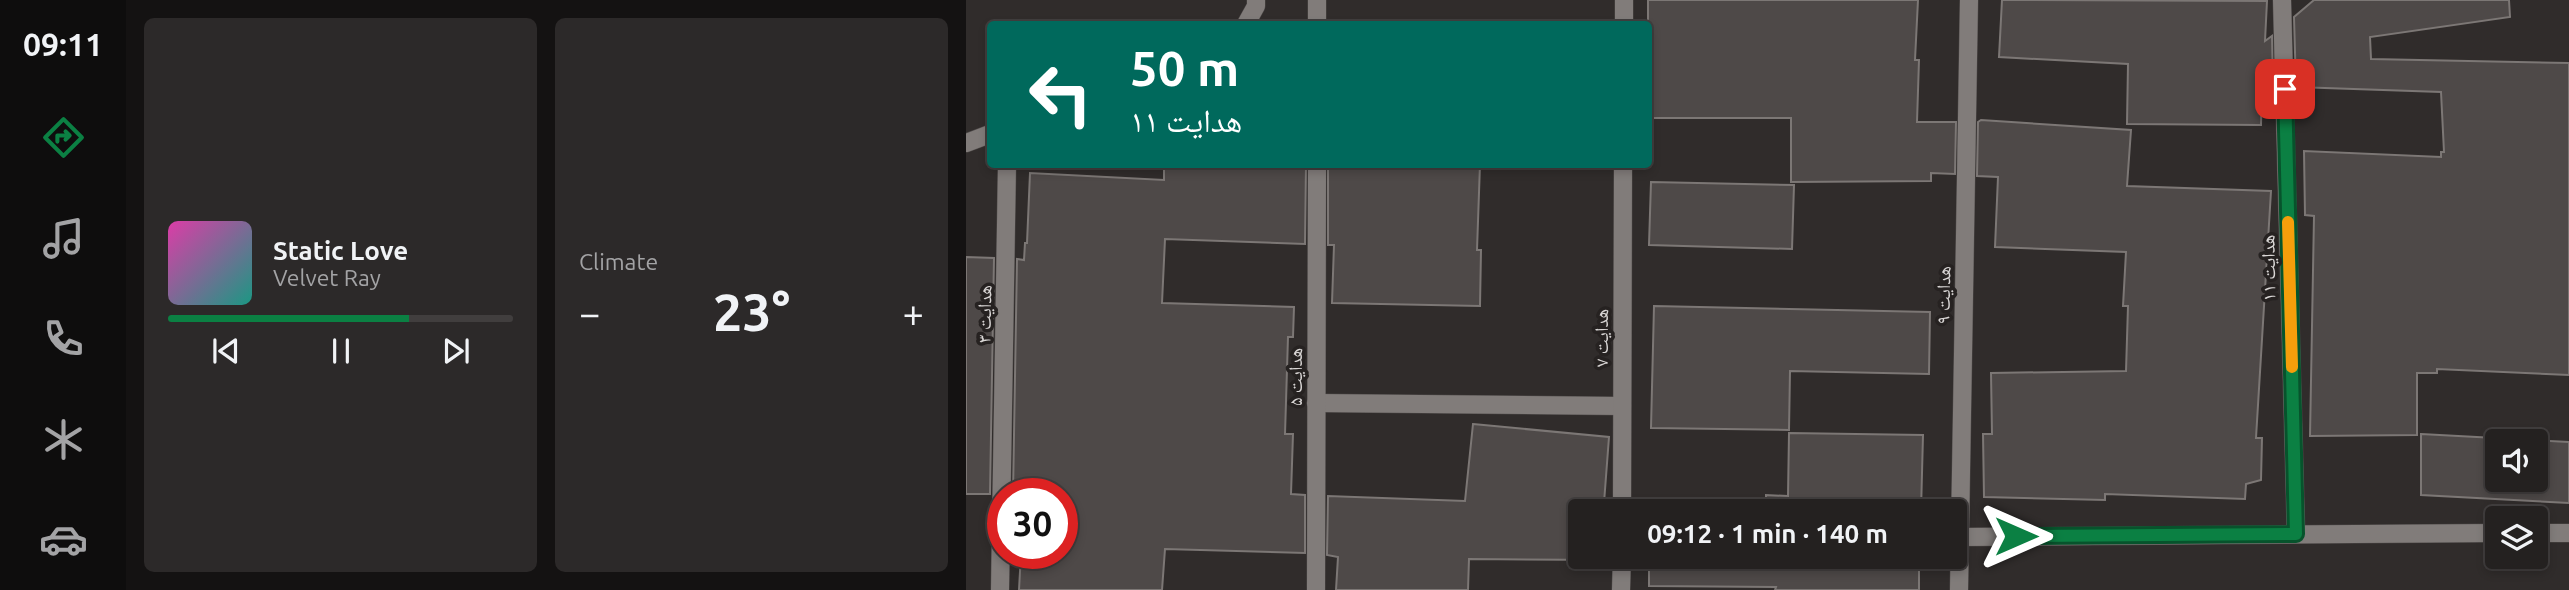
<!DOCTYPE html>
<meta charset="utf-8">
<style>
:root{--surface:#242120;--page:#2c2929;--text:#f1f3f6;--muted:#a3a3a5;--line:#413e3e;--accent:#0b8043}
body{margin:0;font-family:Ubuntu,"Noto Naskh Arabic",sans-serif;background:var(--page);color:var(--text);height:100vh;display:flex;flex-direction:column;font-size:26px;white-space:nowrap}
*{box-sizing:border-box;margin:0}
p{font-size:23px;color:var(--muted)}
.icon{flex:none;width:38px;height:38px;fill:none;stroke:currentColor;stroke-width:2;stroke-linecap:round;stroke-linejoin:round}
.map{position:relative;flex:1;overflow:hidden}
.drawer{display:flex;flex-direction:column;gap:18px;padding:18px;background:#141212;width:840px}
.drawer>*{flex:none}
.top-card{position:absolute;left:21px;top:21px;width:665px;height:147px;border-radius:7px;box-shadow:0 4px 10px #0003,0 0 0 2px var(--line);background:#00695c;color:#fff;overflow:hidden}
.tools{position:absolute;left:1519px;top:429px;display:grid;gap:14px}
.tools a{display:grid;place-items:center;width:63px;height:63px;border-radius:7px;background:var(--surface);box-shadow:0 4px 10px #0003,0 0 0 2px var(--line);font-size:35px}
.speed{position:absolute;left:21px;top:478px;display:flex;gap:14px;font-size:35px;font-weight:700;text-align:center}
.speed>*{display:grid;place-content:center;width:91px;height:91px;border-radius:50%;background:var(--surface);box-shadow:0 4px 10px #0003,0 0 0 2px var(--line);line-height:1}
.speed .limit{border:10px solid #d22;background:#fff;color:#111}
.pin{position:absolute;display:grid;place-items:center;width:60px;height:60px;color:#fff;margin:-30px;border-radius:14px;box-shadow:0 4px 10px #0006}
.me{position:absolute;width:77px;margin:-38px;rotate:90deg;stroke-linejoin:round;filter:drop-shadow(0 0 5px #0008)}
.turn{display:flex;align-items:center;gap:24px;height:147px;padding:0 28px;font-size:32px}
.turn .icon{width:91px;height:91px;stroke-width:2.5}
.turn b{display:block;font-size:49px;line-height:60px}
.big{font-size:52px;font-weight:600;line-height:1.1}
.drawer .tile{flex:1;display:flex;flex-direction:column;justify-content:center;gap:10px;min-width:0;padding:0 24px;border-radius:10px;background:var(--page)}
.song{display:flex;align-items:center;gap:21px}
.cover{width:84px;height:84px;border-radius:10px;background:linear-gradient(135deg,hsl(320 70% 55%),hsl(170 70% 35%))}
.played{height:7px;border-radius:4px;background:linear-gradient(90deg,var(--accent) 70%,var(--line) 70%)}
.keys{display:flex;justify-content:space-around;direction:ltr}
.heat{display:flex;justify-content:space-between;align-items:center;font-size:38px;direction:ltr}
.drawer .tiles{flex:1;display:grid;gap:18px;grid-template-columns:repeat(2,1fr)}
.trip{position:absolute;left:602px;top:499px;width:399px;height:70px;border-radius:7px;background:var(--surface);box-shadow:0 4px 10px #0003,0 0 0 2px var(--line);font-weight:600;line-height:70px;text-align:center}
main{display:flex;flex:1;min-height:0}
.tabs{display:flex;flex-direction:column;width:126px;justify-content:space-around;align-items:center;background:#0e0d0d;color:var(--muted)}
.tabs .icon{width:49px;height:49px}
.tabs .on{color:var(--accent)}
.tabs b{font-size:32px;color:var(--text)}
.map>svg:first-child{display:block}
.building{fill:#4e4948;stroke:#7c7775;stroke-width:2;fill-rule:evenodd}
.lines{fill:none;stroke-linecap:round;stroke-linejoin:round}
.minor-casing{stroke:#4e4a49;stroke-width:19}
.tertiary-casing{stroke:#4e4a49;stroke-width:19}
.minor{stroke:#817c7a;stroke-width:18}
.tertiary{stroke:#817c7a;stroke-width:18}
.route-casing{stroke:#07532c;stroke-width:18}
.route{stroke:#0b8043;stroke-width:12}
.slow{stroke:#f59e0b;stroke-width:12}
.labels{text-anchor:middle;stroke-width:7;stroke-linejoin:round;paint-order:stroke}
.street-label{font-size:19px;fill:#d9d6d5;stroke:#262221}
</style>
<main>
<nav class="tabs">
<b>09:11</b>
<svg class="icon on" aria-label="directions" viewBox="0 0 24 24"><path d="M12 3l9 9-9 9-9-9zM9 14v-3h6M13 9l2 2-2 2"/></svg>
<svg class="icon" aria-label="music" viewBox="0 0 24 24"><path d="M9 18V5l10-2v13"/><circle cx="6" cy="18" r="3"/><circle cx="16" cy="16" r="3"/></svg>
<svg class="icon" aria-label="phone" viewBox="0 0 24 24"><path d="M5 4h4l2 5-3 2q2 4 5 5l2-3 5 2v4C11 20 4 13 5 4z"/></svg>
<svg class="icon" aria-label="climate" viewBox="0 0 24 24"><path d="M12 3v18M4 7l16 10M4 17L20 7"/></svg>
<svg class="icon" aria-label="car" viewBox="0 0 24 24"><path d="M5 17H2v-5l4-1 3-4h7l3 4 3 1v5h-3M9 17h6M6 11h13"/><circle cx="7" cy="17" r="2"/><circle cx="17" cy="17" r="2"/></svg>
</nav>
<section class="drawer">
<div class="tiles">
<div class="tile">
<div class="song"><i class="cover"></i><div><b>Static Love</b><p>Velvet Ray</p></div></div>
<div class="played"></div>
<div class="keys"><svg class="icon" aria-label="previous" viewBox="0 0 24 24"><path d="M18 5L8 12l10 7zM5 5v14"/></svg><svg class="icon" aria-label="pause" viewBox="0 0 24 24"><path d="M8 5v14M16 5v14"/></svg><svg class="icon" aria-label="next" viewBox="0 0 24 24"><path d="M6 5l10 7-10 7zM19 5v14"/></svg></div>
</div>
<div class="tile"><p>Climate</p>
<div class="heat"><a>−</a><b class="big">23°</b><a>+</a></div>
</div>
</div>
</section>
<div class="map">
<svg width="1603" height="590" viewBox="0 0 1603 590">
<rect width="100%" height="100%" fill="#302c2b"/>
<!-- building -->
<g class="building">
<path d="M682,0H952L949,60H953L951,122H990L989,174L965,173V181L825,182V118H682Z"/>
<path d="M1036,0L1301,1L1299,41L1306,36L1307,86L1296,85L1295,125L1161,124L1162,64L1033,57Z"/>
<path d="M1348,0H1543L1544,17L1404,37L1405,59L1603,63V375L1471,369V373H1451V435L1344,436L1348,216L1339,215L1338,151L1475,157V152H1478L1475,92L1330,87L1328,17Z"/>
<path d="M1015,120L1165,130L1161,186L1305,191L1290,438H1296L1295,480L1280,484L1279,499L1139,494V500L1018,497L1017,434H1026L1025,373L1160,371L1162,306H1157L1160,252L1029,247L1032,177L1011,176L1012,122Z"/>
<path d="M198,164H340L339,244L199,239L196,303L328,307L327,337H322L319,434H327L325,494L339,495V553L199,549L196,590H53L55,553H96V494H47L51,259L58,260L59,243H61L64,173L198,180Z"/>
<path d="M362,164H514L511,250H515L514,306L366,303L368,245H362Z"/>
<path d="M685,182L828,185L826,249L683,245Z"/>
<path d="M0,257L28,258L24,494H0Z"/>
<path d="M688,306L964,312L963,374L824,371L823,430L685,428Z"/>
<path d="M507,424L643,437L638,503H645V511H614V556H645V560L503,559L502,590H370L372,557L361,555L362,496L499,501Z"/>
<path d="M823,433L957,435L955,511H800V495L822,496Z"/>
<path d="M1455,434L1603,442V503L1455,495ZM1531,441H1570V480H1531Z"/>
<path d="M683,556H953V590H809L810,587L683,586Z"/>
</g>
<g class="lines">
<defs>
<g id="minor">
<path d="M1316,0L1330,534"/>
<path d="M351,24V0"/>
<path d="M658,24V0"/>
<path d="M350,403L656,406"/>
<path d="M656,511L657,164"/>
<path d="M1570,533H1603"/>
<path d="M994,537L1531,533"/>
<path d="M34,590L41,164"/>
<path d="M350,590L351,164"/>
<path d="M655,590L656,556"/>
<path d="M993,590L1003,0"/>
</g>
<g id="tertiary">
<path d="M280,24L290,6V0"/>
<path d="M0,143L24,134"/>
</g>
</defs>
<!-- minor casing -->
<use href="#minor" class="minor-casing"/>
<!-- tertiary casing -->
<use href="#tertiary" class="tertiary-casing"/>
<!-- minor -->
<use href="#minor" class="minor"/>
<!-- tertiary -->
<use href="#tertiary" class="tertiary"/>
</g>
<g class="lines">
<defs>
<path id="route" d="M1050,536L1330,534L1319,89"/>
</defs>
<!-- route casing -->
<use href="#route" class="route-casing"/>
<!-- route -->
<use href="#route" class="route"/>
<!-- slow -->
<path class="slow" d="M1322,222L1326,367"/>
</g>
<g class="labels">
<!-- street labels -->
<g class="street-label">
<text transform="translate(1302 268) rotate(-91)" y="7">هدایت ۱۱</text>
<text transform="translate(977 295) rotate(-89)" y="7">هدایت ۹</text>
<text transform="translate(18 314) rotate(-89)" y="7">هدایت ۳</text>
<text transform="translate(635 338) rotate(-90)" y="7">هدایت ۷</text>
<text transform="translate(329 377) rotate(-90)" y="7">هدایت ۵</text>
</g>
</g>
</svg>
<div class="tools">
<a><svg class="icon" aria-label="sound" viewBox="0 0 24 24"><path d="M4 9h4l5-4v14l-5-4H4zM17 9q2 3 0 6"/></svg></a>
<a><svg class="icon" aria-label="layers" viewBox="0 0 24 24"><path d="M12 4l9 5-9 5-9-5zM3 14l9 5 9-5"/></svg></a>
</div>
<div class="speed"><div class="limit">30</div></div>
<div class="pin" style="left:1319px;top:89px;background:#d93025"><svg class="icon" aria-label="arrive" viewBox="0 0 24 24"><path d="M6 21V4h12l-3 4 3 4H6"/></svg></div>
<svg class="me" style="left:1050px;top:536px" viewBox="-20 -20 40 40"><path d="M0-17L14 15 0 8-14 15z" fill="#0b8043" stroke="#fff" stroke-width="4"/></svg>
<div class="trip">09:12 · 1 min · 140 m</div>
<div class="top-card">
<div class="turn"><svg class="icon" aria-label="left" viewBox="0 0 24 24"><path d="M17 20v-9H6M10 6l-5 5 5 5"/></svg><div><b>50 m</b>هدایت ۱۱</div></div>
</div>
</div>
</main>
